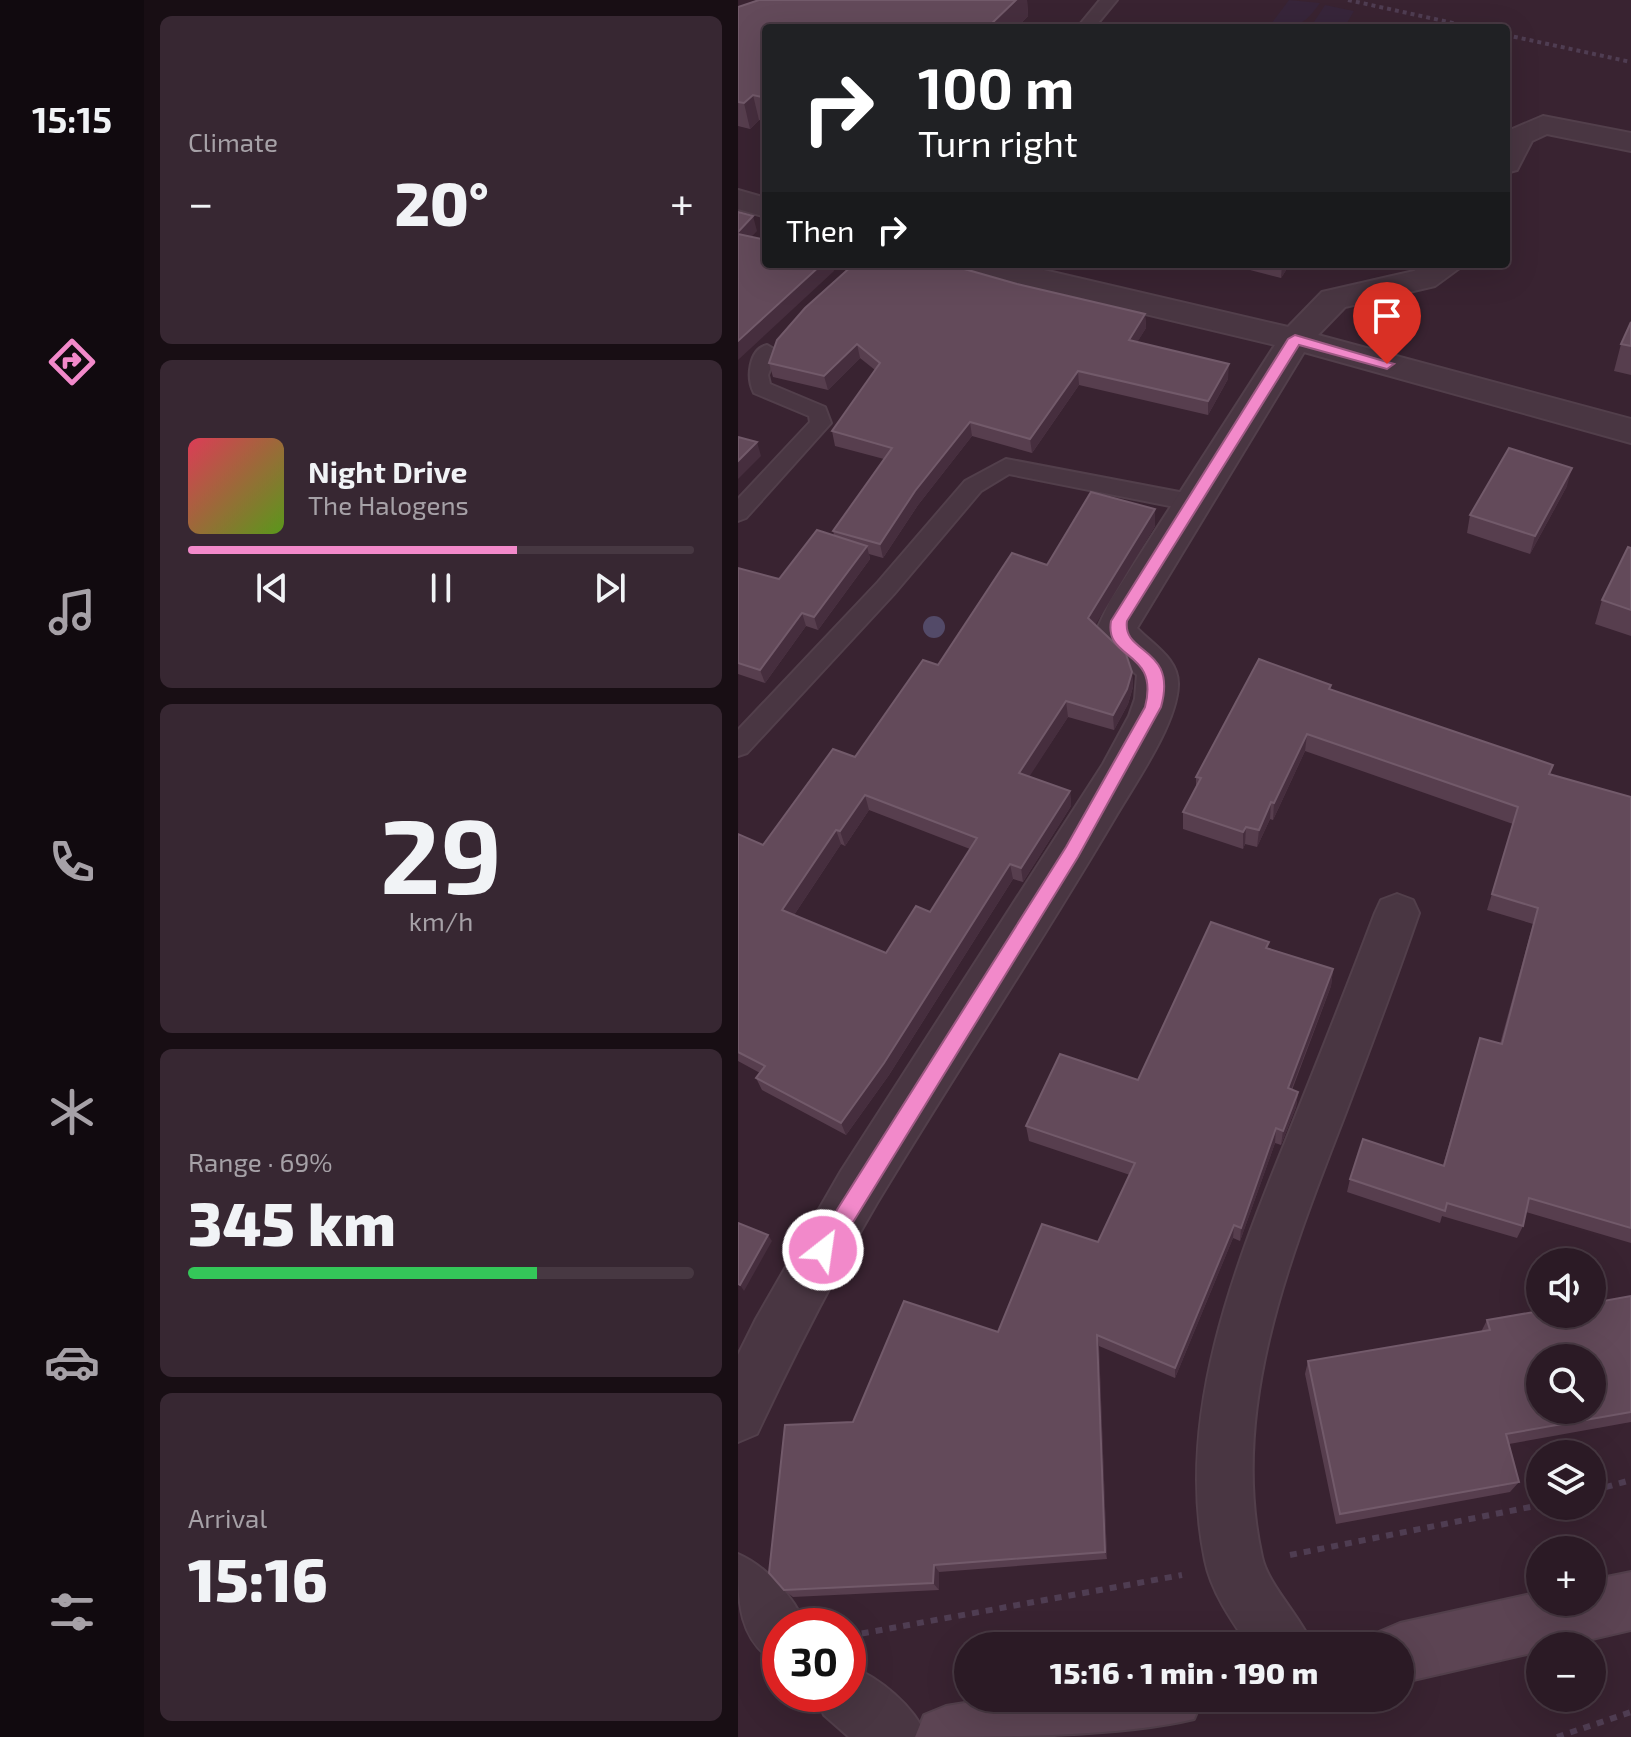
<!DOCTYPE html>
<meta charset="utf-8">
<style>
:root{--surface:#2b1a25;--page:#372732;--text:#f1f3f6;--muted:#a6a1a7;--line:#473842;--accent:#f289ca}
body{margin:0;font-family:"Exo 2",sans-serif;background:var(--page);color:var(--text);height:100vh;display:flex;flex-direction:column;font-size:30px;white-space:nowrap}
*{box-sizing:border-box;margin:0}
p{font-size:26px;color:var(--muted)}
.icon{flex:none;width:44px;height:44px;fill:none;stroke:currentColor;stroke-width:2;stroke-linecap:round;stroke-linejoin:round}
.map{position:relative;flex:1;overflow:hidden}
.side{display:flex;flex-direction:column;gap:16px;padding:16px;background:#180e14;width:594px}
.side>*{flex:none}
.banner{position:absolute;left:24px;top:24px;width:748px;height:244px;border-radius:8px;box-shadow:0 8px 32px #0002,0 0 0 2px var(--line);background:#202124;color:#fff;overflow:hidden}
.tools{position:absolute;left:788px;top:1248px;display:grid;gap:16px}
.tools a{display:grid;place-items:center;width:80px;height:80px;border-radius:50%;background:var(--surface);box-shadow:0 8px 32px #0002,0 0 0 2px var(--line);font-size:40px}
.speed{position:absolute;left:24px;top:1608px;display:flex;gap:16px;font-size:40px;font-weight:700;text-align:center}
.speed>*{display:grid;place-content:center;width:104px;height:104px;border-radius:50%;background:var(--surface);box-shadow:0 8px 32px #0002,0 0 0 2px var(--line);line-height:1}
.speed .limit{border:12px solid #d22;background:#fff;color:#111}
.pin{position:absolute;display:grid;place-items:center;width:68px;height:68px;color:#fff;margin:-82px -34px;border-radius:50% 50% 50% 0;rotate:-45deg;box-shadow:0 0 8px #0007}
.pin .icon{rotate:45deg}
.me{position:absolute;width:88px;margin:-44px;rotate:30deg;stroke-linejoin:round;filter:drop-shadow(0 0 6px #0008)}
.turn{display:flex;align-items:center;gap:28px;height:168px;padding:0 24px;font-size:36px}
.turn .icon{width:104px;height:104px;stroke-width:2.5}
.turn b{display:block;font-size:56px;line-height:68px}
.then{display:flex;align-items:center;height:76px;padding:0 24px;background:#0003;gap:16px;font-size:30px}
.big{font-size:60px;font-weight:800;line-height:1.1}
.side .widget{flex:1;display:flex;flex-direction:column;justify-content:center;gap:12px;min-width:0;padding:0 28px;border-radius:12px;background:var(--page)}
.side .dial{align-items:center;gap:0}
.dial b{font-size:104px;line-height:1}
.song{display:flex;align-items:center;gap:24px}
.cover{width:96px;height:96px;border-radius:12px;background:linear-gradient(135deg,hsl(350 70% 55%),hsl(90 70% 35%))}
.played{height:8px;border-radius:4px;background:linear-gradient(90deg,var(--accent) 65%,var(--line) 65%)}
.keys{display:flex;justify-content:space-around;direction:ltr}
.heat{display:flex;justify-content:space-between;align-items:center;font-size:44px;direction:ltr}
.charge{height:12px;border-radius:6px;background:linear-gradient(90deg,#34c759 69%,var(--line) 0)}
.trip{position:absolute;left:216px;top:1632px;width:460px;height:80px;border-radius:40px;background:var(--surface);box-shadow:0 8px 32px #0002,0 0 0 2px var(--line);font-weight:800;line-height:80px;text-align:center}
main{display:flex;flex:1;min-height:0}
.tabs{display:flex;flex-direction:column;width:144px;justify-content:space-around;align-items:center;background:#110a0f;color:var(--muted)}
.tabs .icon{width:56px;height:56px}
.tabs .on{color:var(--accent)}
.tabs b{font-size:36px;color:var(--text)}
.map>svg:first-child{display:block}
.green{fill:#37253a}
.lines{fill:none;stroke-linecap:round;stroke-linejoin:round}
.lane-casing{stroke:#523f4b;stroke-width:4}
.street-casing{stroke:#523f4b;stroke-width:4}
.secondary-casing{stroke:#523f4b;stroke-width:4}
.path-far1{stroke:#4f3d52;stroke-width:4;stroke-dasharray:4 4;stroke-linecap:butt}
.path{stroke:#4f3d52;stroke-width:6;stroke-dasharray:7 7;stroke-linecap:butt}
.lane{fill:#493642;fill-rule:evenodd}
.street{fill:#493642;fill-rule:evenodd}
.secondary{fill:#5c4453;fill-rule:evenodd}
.tree{fill:#534a68}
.wall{fill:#573e4e;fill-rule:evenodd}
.shaded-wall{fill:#462e3e}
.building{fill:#634a5a;stroke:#725a6a;stroke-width:2;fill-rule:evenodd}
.route{fill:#f289ca;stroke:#9d5983;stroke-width:2}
</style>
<main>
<nav class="tabs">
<b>15:15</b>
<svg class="icon on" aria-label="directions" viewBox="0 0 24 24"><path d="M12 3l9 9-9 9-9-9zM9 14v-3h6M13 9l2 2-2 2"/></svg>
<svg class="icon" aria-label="music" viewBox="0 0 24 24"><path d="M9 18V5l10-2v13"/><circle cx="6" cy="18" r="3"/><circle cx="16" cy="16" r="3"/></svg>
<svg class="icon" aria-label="phone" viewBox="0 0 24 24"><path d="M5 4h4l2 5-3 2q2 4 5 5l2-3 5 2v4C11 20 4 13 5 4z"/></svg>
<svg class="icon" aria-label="climate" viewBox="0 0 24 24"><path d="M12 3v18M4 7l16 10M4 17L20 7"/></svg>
<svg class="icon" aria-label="car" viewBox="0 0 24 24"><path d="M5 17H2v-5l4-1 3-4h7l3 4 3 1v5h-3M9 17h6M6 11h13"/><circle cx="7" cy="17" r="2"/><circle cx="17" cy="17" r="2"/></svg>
<svg class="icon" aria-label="filters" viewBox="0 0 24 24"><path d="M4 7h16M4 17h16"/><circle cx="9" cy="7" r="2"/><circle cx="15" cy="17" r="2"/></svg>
</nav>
<section class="side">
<div class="widget"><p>Climate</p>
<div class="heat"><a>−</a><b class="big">20°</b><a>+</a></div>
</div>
<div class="widget">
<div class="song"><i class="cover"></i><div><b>Night Drive</b><p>The Halogens</p></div></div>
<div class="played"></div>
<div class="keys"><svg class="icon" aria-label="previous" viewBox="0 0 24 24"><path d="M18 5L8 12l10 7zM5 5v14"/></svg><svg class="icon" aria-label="pause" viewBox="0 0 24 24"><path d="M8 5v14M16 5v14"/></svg><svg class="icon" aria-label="next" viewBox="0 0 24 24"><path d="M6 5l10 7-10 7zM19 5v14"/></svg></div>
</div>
<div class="widget dial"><b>29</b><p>km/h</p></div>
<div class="widget"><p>Range · 69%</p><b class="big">345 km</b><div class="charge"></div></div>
<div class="widget"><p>Arrival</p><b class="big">15:16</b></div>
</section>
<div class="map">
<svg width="893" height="1737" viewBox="0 0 893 1737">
<rect width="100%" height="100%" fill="#392331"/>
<!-- green -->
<g class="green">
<path d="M551,0L582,3C567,24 559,29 533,24Z"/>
<path d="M587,5L616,11L606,28H578L574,25Z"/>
</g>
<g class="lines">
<defs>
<g id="lane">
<path d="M362,0H379L356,28H339Z"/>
<path d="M29,345L39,351L30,375L32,384L87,407L93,423L8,518L0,521V499L72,422L71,416L16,393C8,378 11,349 29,345Z"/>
<path d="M268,459L457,495L468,503L457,511L271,474L243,491L156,594L9,753L0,756V730L140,582L227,481Z"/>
</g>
<g id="street">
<path d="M805,116L893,133V151L809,134L794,141L779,170L768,173V135L772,130Z"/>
<path d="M0,190L28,198V217L0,209Z"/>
<path d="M222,264H280L550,327L584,292L676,271L688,264H727L697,286L607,307L580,335L893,419V443L566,352L399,628C415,645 441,659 440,685C439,725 395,786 375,821C299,950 216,1075 139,1203C95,1278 56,1355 19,1434L0,1442V1355L18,1319L103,1171L365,764L391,716L397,699L399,675L370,647L359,629L372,601L537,345L227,271Z"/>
<path d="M659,894L675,900L681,913C658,980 633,1046 608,1112C555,1250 490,1406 524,1557C530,1585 563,1617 575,1646H511C493,1620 473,1591 467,1560C435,1407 504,1250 560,1110C586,1045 612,979 637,913L643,900Z"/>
<path d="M0,1554C28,1566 56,1597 68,1626H42V1665C0,1642 0,1603 0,1554Z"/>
<path d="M110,1665C142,1678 175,1705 189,1737H111L86,1715L77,1694H110Z"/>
</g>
<g id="secondary">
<path d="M893,1572V1630L824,1646H802V1651L662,1683V1646H635L641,1632L662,1623L802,1592V1602H854V1580Z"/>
<path d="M258,1698H465L456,1719C383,1737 258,1737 177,1737L186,1715L208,1706Z"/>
</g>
</defs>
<!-- lane casing -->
<use href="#lane" class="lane-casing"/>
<!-- street casing -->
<use href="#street" class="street-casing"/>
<!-- secondary casing -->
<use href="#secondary" class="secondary-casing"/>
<!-- path-far1 -->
<g class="path-far1">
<path d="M610,0L738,28"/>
<path d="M768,35L893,62"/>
</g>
<!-- path -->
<g class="path">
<path d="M854,1491L893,1480"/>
<path d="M552,1555L802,1505"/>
<path d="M110,1636L444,1575"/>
<path d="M819,1737L893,1712"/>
</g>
<!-- lane -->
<use href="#lane" class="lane"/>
<!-- street -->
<use href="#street" class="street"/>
<!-- secondary -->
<use href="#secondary" class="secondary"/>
</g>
<!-- trees -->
<circle class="tree" cx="196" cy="627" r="11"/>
<!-- wall -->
<g class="wall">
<path d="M21,0H289L290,16L278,28H28V122L21,120L12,129L0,126V7Z"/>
<path d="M489,264H552L543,278Z"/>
<path d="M219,267L279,284L407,314L408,328L399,342L490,379L470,415L341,385L294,453L234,436L180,505L145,558L131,554L132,559L80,630L68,626L27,683L0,674V568L41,579L96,535L95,531L146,459L97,446L94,431L137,370L122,358L90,390L35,377L31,363L138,268Z"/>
<path d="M893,322V375L876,371L883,344Z"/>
<path d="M829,486L792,554L729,533L732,515Z"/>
<path d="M417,509V526L357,624L394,672L395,687L390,704L376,730L330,717L291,776L332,791L333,806L285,882L275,879L151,1075L108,1135L24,1090L18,1078L22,1073L0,1061V834L25,845L117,757L200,665L309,565ZM131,810L232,849L192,912L148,953L56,915L103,844L107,846Z"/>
<path d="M893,548V636L857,624L864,600Z"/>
<path d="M592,689L812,774L893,797V1243L788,1212L785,1226L779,1238L704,1216L702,1223L609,1192L612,1179L705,1165L742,1038L762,1044L795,924L749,910L775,824L567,751L535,820L532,819L519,847L507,844L505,849L445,829V812L458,787V777Z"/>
<path d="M530,948L595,969L593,986L554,1090L560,1092L558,1107L543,1145L537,1143L502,1241L495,1238L437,1378L361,1346L369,1559L201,1572V1590L55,1597L46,1590L115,1422L260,1332L360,1242L392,1175L291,1141L288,1126L400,1080Z"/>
<path d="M893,1296V1422L771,1444L781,1482L772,1492L598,1524L567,1374L570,1361L743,1332L749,1320Z"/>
</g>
<!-- shaded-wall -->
<g class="shaded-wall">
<path d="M278,0H289L290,16L278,28H249Z"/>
<path d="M15,95L21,120L12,129L6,103Z"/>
<path d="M15,216L19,231L3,248L0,239V232Z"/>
<path d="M84,264H95L96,271L0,360V341Z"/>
<path d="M544,264H552L543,278Z"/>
<path d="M407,314L408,328L392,354L391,340Z"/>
<path d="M119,344L122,358L90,390L86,376Z"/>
<path d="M491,364L490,379L470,415V401Z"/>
<path d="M340,371L341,385L294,453L292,439Z"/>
<path d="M232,422L234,436L180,505L145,558L142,544L177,491Z"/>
<path d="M19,442L23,456L0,479V461Z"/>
<path d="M834,468L829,486L792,554L797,536Z"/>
<path d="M417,509V526L352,634L350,618Z"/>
<path d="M129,546L132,559L80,630L76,617Z"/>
<path d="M64,613L68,626L27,683L22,670Z"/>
<path d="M394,672L395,687L390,704L376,730L375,715Z"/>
<path d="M328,701L330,717L284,788L281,773Z"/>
<path d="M569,734L567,751L535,820L536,803Z"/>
<path d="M332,791L333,806L285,882L283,868Z"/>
<path d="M127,795L131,810L107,846L102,831Z"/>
<path d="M533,802L532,819L519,847L521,830Z"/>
<path d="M508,827L507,844L505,849V832Z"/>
<path d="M98,830L103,844L50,924L44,910Z"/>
<path d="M272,864L275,879L151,1075L108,1135L103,1123Z"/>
<path d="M595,969L593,986L548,1103L550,1088Z"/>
<path d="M560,1092L558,1107L543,1145L545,1131Z"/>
<path d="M538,1128L537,1143L502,1241L503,1228Z"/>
<path d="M496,1225L495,1238L437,1378V1368Z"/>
<path d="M30,1235L34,1241L6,1291L2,1285Z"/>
<path d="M359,1335L361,1346L369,1559L367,1552Z"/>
<path d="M196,1565L201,1572V1590L195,1583Z"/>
</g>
<!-- building -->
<g class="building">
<path d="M21,0H278L249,28H28V98L15,95L6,103L0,102V7Z"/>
<path d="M0,212L15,216L0,232Z"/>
<path d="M0,234L28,240V264H84L0,341Z"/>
<path d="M116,264H124L138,268L141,264H217L216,266L279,284L407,314L391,340L491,364L470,401L340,371L292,439L232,422L177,491L142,544L95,531L154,448L94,431L142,363L119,344L86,376L31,363L39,340L67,308Z"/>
<path d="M893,322V346L883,344Z"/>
<path d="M0,437L19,442L0,461Z"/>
<path d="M771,448L834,468L797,536L732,515Z"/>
<path d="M353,492L417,509L350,618L388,654L394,672L389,689L375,715L328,701L281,773L332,791L283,868L272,864L146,1063L103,1123L18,1078L27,1066L0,1052V834L25,845L95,749L117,757L185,660L200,665L274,553L309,565ZM127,795L239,838L192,912L178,906L148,953L44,910L98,830L102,831Z"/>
<path d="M79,530L129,546L76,617L64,613L22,670L0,663V568L41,579Z"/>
<path d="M890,547L893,548V610L864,600Z"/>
<path d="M521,659L593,685L591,689L815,765L811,774L893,797V1228L791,1198L785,1226L709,1203L707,1211L612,1179L625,1139L706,1166L742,1038L764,1044L800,908L754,894L780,807L569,734L536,803L533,802L521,830L508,827L505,832L445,812L463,778L458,777Z"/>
<path d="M473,922L531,942L528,948L595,969L550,1088L560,1092L545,1131L538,1128L503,1228L496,1225L437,1368L359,1335L367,1552L196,1565L195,1583L46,1590L31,1573L47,1425L115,1422L166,1301L260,1332L304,1224L360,1242L397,1163L288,1126L322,1054L400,1080Z"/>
<path d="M0,1223L30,1235L2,1285L0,1284Z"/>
<path d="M893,1296V1412L768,1434L781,1482L602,1514L570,1361L752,1330L749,1320L802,1311V1314H854V1303ZM802,1358H854V1410H802Z"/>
</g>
<!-- route -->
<path class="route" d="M557,335L656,364L649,369L561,345L389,621C384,655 440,646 423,707L340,857L93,1258L85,1261L78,1258L75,1250L78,1243L328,847L407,707C422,649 366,661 373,621L550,339Z"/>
</svg>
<div class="tools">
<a><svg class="icon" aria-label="sound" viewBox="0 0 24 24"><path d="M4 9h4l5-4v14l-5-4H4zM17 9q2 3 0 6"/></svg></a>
<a><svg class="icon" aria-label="search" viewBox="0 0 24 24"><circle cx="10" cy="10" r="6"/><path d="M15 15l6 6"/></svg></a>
<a><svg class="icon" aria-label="layers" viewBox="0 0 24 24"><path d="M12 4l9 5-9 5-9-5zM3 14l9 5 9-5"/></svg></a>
<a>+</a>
<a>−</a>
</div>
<div class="speed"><div class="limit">30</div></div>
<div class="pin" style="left:649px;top:364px;background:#d93025"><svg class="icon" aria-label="arrive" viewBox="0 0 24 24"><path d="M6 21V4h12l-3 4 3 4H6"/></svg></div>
<svg class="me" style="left:85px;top:1250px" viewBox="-20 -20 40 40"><circle r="17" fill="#f289ca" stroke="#fff" stroke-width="3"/><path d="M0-11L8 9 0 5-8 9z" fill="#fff"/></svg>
<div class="trip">15:16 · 1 min · 190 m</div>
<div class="banner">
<div class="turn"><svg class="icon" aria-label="right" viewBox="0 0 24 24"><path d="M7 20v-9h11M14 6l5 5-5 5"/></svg><div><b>100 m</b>Turn right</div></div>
<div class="then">Then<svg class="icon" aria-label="right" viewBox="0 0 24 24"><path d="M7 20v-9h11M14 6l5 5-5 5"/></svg></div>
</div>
</div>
</main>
